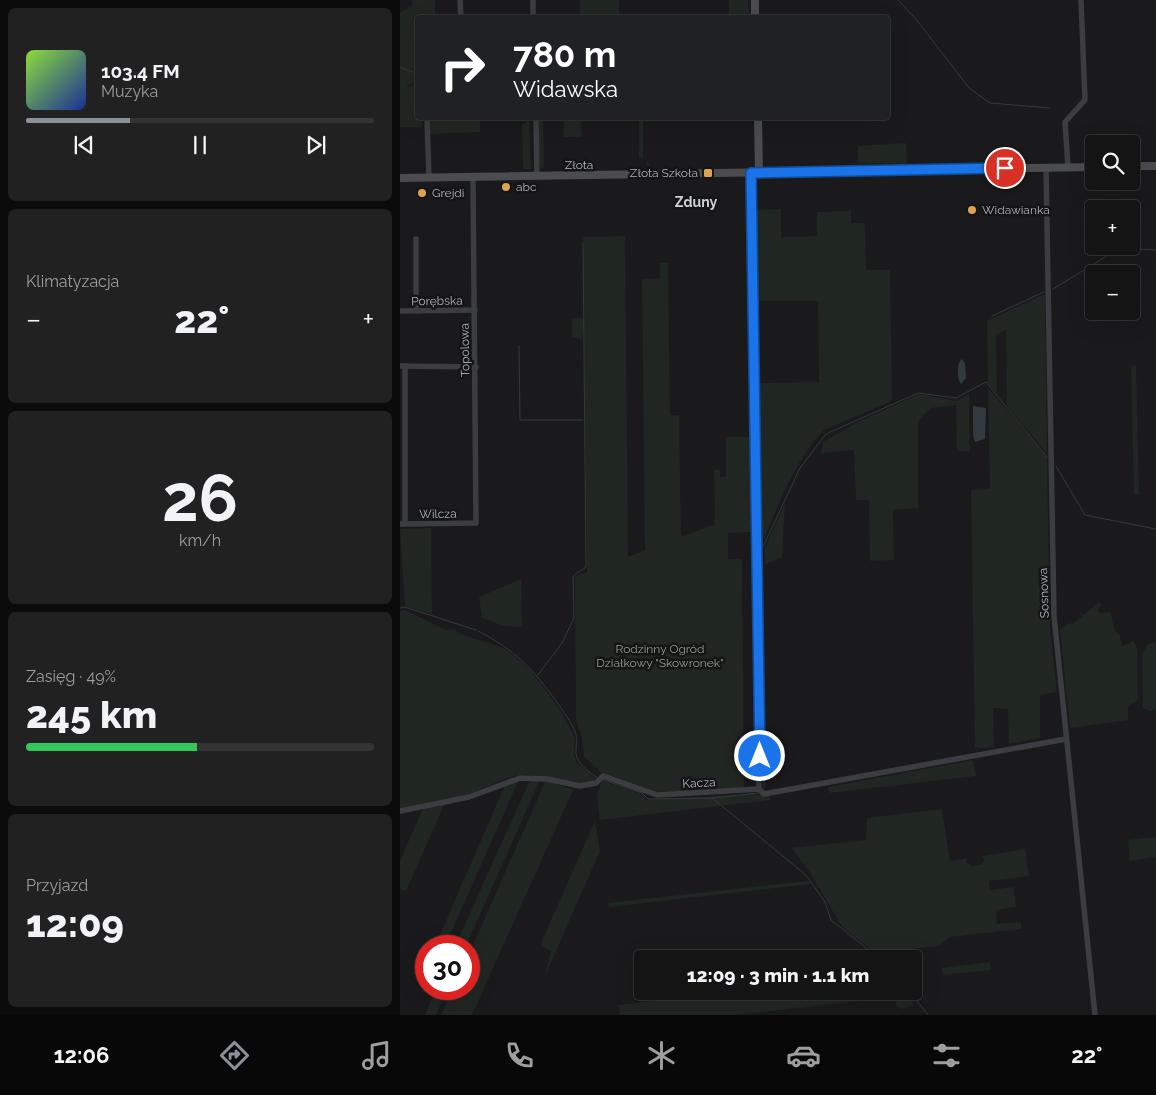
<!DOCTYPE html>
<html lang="pl">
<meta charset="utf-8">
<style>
:root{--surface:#141415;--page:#212122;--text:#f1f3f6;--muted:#9d9ea0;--line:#333334;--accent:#8c9099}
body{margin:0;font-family:Raleway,sans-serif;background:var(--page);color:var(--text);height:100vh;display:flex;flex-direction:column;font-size:19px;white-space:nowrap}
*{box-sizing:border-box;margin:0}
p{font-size:16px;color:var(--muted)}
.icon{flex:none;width:28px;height:28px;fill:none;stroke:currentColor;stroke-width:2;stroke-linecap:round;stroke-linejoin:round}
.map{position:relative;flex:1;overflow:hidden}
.side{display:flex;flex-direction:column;gap:8px;padding:8px;background:#0b0b0c;width:400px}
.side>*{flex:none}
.hud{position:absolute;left:15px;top:15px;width:475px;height:105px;border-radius:5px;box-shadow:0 5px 20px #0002,0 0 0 1px var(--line);background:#202124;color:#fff;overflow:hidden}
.tools{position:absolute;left:685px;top:135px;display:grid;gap:10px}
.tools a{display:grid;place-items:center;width:55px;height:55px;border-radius:5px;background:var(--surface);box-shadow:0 5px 20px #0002,0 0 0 1px var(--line);font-size:25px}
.speed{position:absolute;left:15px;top:935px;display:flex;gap:10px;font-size:25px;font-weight:700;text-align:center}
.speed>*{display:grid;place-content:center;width:65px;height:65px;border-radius:50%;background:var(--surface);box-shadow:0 5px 20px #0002,0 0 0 1px var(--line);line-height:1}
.speed .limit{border:8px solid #d22;background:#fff;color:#111}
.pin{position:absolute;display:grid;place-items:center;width:42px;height:42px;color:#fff;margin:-21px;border:2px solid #fff;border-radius:50%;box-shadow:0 1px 5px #0007}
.me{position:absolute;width:55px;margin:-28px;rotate:0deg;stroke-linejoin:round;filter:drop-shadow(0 0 4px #0008)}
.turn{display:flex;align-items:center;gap:18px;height:105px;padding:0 15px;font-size:22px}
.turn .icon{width:65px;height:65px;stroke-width:2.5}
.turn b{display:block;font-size:35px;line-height:42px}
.big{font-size:38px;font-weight:800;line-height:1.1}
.side .widget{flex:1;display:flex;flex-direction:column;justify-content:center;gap:8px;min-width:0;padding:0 18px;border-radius:8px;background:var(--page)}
.side .dial{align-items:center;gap:0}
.dial b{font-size:65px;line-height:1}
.song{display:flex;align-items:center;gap:15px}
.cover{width:60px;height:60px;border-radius:8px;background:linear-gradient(135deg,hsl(90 70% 55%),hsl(230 70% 35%))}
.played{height:5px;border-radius:2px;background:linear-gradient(90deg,var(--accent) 30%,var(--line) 30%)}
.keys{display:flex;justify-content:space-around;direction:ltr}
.heat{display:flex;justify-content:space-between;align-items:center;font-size:28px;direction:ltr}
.charge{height:8px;border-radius:4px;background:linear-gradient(90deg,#34c759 49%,var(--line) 0)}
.trip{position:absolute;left:234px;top:950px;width:288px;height:50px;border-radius:5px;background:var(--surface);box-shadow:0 5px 20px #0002,0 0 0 1px var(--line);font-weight:800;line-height:50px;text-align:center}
.menu{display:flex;height:80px;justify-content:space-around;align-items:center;background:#080808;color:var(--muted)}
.menu .icon{width:35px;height:35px}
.menu .current{color:var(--accent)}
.menu b{font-size:22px;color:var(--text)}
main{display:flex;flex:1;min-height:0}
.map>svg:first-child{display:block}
.green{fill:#202621}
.water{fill:#313a3e}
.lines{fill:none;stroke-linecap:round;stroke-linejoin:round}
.stream{stroke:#313a3e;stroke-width:1}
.street{stroke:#3b3d40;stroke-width:5.5}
.secondary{stroke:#4a4c50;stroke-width:8}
.route-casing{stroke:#114b97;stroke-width:12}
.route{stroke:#1a73e8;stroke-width:9}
.poi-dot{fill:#dea350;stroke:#151517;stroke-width:2}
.labels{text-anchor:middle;stroke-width:5;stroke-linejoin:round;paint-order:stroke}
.street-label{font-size:12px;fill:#aeb2ba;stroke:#151517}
.poi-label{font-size:12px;fill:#aeb2ba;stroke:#151517;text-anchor:start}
.park-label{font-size:12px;fill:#88a287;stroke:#151517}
.neighbourhood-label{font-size:14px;font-weight:bold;fill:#ced1d6;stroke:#151517}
</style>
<main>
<section class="side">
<div class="widget">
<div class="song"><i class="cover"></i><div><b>103.4 FM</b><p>Muzyka</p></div></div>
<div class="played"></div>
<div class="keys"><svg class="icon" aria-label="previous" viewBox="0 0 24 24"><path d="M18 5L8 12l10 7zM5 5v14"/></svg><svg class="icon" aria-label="pause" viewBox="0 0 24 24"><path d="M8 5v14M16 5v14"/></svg><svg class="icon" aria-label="next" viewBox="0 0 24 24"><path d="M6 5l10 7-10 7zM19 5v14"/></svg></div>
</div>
<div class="widget"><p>Klimatyzacja</p>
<div class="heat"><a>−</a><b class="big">22°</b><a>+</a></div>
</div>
<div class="widget dial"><b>26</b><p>km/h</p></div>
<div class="widget"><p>Zasięg · 49%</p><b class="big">245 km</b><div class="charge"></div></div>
<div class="widget"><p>Przyjazd</p><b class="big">12:09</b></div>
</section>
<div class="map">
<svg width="756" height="1015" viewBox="0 0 756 1015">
<rect width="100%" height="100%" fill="#1a1a1c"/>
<!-- green -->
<g class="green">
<path d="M13,0H35V17L18,18L17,73L5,69L17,74V81L5,87L17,84L18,118H22V127H0V13L12,5Z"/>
<rect x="180" y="0" width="39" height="17"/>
<path d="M329,0H348L350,17H329Z"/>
<path d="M29,118H80V132L30,134Z"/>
<path d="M126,118H129L131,169H123L122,124L126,123Z"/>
<path d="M138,118H143L144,168L140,167Z"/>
<path d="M163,118H181L182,137H164Z"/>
<path d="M239,118H243V156L250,165L247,166V159L239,157Z"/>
<path d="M506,143L507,164L458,163V146Z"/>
<path d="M381,209V237L417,236V212L451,211V223H465L466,270H490L492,401L424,430C393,462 379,505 361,545L359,383L419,382L418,301H358L356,210Z"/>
<path d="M225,236L228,557L245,550L242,279L260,278V263H268L270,415H279L281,537L315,524L314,470H320V477L326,476V437H350L351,532L328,533V559H342L344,789L253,792L203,774L184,756L182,737L176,721L175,576L187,572L184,326L182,340L172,337V318H184L183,237Z"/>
<path d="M645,294L647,454L607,406L606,330L596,335L597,393L588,384L587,321Z"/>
<path d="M736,365L739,494L734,495L731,366Z"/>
<path d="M588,388L647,457L650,630L657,692L640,695V738L609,744L608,709L593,708L594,747L575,748L571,490L590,489Z"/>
<path d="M519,394L557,401L569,394L570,452L557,451L556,405L531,408L518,421V508L493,510L494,560L470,561L469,500H456L454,450L421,453L423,442L454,424Z"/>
<path d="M385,503L382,557L365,565L364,550Z"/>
<path d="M31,528L32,614L5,606L0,529Z"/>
<path d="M121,579L122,627L104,626L82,618L79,597Z"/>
<path d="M699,602L701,605L698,611L700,613L711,612L714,630L720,636L722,646L734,641L737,648L738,700L728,706V720L670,728L660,630L669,623L673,624Z"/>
<path d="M5,610L46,630L54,629L61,634L104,648L120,661L131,671L161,711L174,736V755L177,763L196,779C186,790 142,775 126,775C107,775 92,786 75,792C51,800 25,804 0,809V611Z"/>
<path d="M756,642V709L750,711L743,708L742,655L748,644Z"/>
<path d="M573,760L576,776L429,793L428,787Z"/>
<path d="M119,780L45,946H35L106,783Z"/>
<path d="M130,780H140L66,946H55Z"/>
<path d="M146,780L173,790L72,1015H41L53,989H69V954Z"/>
<path d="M202,781L244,795L246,800L352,794L369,795L370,800L200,820L197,795Z"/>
<path d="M44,805L6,891L0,888V861L23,808Z"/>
<path d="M542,809L550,861L568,858L566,862L572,866L581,865L585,861L582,856L625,849L629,876L589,881L590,890L614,887L616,907L596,910L597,924L621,922V929L550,937L538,946L475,953L442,927L408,869L391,848L466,840L467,818Z"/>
<path d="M195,821L200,851L145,976L151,951L140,945Z"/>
<path d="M756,837V857L730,861L728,840Z"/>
<path d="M408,881L411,884L209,907L208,903Z"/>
<path d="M590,962L591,970L543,975L542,968Z"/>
<path d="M36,989H47L36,1015H25Z"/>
<path d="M338,991H504L514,1005L502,1009L496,1005V1001L505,996L335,1015H220L219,1005Z"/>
</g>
<!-- water -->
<g class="water">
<path d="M562,359L565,363L566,378L561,384C557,379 556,363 562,359Z"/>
<path d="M573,406L586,408L585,439L575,442L573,435Z"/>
</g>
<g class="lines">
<!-- stream -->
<g class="stream">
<path d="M498,0L516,19L569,88L590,103L650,108"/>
<path d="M0,67L18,74"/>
<path d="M653,289L720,248L756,250"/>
<path d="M592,316L644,292"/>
<path d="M119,346L120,420H183"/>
<path d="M656,466L685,515L756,529"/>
<path d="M0,608L5,607L76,630"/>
<path d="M78,631C114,649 133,669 156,701C163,711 172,723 176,734C177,740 176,748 176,754C177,764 190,773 198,778"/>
<path d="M138,675L162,643L174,618L173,576L186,567L183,243"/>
<path d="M203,780L242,793L248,799L312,798L406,875L425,902L431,920L480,959"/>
<path d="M364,787L361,551L400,468L426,434L518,393L556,398L586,382L647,457"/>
<path d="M312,798L358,793"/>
<path d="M509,991L528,1015"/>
</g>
<!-- street -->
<g class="street">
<path d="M60,0L61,18"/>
<path d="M133,0V18"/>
<path d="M27,118L29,178"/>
<path d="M136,118L137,176"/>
<path d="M668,167L665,122L685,100L681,0"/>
<path d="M646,168L654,616L695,1015"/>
<path d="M351,173L359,789"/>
<path d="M16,239V311"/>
<path d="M0,311L75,310"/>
<path d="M0,366L76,367"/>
<path d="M0,524L76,523L73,177"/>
<path d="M5,524V366"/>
<path d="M0,811L69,797L120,778L147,779L180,786L196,783L203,776L257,795L359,789L364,794L666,739"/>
</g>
<!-- secondary -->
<g class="secondary">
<path d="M355,0V18"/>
<path d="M358,118L359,173"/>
<path d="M731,166H756"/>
<path d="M0,178L694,167"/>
</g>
</g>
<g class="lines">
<defs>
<path id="route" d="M360,756L351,173L605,168"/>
</defs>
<!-- route casing -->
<use href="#route" class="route-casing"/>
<!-- route -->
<use href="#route" class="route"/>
</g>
<!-- markers -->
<g class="poi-dot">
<rect x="303" y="168" width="10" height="10" rx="2.5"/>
<circle cx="106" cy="187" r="5"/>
<circle cx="22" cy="193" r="5"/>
<circle cx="572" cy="210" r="5"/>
</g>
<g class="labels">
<!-- street labels -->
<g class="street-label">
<text x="179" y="169">Złota</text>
<text transform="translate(37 301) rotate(-1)" y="4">Porębska</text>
<text transform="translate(65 350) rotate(-91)" y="4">Topolowa</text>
<text transform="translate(38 514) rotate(-1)" y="4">Wilcza</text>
<text transform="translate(644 593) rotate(-92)" y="4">Sosnowa</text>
<text transform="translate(299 783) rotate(-3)" y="4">Kacza</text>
</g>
<!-- poi labels -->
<g class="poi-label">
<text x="298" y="177" text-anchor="end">Złota Szkoła</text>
<text x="116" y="191">abc</text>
<text x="32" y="197">Grejdi</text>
<text x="582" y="214">Widawianka</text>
</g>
<!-- park labels -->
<g class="park-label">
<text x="260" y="653">Rodzinny Ogród<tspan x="260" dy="14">Działkowy "Skowronek"</tspan></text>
</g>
<!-- neighbourhood labels -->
<g class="neighbourhood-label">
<text x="296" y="207">Zduny</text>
</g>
</g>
</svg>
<div class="tools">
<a><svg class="icon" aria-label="search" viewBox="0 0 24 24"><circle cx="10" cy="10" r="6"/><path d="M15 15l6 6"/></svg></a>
<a>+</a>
<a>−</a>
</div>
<div class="speed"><div class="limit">30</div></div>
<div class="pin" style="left:605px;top:168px;background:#d93025"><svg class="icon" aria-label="arrive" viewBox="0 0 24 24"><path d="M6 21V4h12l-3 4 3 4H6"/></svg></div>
<svg class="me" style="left:360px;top:756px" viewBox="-20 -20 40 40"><circle r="17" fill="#1a73e8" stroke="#fff" stroke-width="3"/><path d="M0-11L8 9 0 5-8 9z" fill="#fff"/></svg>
<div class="trip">12:09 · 3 min · 1.1 km</div>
<div class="hud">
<div class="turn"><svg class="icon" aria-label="right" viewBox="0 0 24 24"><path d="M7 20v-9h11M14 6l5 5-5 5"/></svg><div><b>780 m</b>Widawska</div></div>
</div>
</div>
</main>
<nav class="menu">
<b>12:06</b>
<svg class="icon current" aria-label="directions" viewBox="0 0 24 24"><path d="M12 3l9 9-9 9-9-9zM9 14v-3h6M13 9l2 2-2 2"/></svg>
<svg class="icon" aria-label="music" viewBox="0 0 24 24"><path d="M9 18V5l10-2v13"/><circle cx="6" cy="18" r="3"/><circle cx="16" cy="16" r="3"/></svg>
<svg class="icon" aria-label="phone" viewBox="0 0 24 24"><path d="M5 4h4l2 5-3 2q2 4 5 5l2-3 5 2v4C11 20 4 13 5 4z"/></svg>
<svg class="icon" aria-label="climate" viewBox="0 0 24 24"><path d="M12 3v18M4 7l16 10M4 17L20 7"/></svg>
<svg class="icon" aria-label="car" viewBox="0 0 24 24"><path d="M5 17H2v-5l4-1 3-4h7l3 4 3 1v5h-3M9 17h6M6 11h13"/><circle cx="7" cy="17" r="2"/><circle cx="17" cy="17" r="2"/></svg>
<svg class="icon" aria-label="filters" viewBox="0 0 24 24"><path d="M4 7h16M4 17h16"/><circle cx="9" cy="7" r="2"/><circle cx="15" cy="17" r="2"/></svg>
<b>22°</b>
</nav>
